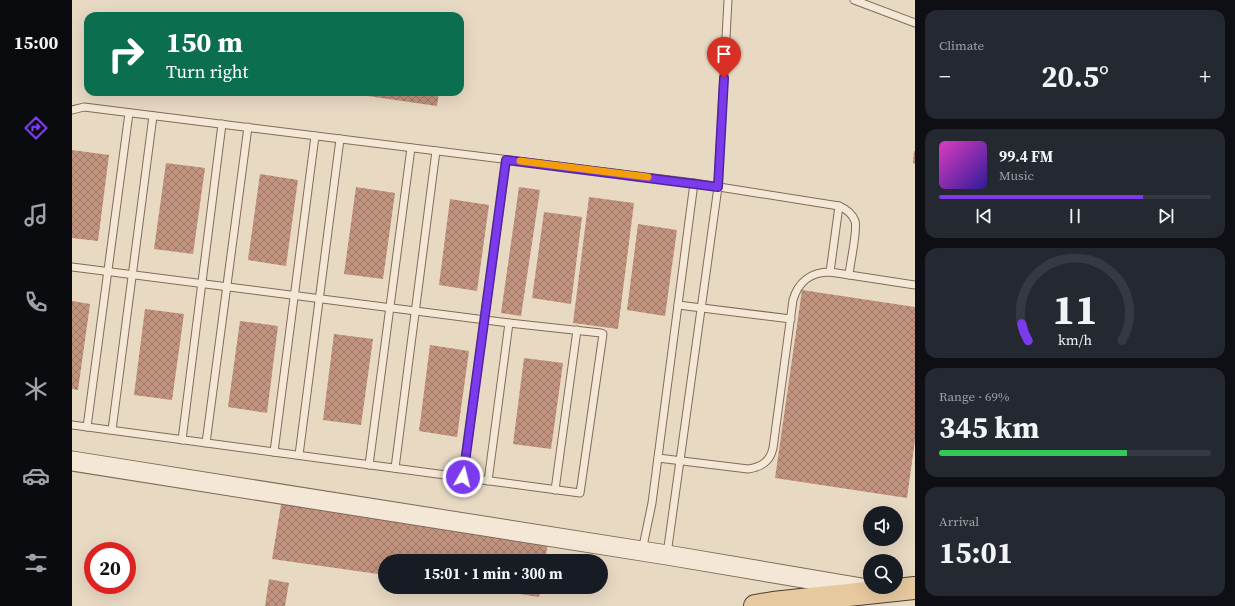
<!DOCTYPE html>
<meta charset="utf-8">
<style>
:root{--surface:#171b24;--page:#242831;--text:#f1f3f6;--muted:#9ea1a6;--line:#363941;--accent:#7c3aed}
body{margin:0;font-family:"Source Serif 4",serif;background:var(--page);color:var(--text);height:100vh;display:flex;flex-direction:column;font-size:15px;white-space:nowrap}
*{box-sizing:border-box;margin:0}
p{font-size:13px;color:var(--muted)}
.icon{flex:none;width:22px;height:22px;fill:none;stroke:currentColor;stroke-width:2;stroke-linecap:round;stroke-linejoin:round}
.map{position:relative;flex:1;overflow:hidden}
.panel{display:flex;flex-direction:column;gap:10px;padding:10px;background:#0d0f14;width:320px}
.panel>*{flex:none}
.guide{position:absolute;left:12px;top:12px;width:380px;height:84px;border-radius:12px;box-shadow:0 4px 16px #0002;background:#0b6e4f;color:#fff;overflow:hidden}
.tools{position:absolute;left:791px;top:506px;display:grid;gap:8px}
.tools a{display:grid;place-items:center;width:40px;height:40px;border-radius:50%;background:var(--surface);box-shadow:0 4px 16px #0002;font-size:20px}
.speed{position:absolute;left:12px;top:542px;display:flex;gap:8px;font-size:20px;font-weight:700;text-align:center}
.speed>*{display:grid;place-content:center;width:52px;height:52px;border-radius:50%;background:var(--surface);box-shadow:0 4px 16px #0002;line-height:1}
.speed .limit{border:6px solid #d22;background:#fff;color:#111}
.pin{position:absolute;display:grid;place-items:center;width:34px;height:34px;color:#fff;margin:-41px -17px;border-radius:50% 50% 50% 0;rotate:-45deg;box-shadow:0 0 4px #0007}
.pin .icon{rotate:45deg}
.me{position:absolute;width:44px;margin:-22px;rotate:8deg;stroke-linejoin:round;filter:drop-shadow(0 0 3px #0008)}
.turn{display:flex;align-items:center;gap:14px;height:84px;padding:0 16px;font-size:18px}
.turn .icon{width:52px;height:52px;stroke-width:2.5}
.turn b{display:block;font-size:28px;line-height:34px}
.big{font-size:30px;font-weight:700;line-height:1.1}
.panel .card{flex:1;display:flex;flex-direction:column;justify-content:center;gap:6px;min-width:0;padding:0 14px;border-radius:12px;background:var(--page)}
.panel .dial{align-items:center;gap:0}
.dial svg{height:104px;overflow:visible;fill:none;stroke:var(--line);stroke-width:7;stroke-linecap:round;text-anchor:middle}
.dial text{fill:var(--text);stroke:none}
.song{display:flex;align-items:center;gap:12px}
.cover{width:48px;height:48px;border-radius:6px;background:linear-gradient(135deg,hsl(310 70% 55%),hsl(250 70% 35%))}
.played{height:4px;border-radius:2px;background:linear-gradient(90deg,var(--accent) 75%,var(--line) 75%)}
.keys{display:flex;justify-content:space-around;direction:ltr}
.heat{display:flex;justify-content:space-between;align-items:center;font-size:22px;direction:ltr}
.charge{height:6px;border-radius:3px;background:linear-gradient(90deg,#34c759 69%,var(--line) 0)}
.trip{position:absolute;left:306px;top:554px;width:230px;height:40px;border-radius:20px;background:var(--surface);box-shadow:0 4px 16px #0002;font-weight:700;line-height:40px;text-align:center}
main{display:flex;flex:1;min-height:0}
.tabs{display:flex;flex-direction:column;width:72px;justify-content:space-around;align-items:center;background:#090b0e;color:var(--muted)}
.tabs .icon{width:28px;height:28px}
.tabs .on{color:var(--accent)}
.tabs b{font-size:18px;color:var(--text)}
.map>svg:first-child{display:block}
.building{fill:url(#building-cross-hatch)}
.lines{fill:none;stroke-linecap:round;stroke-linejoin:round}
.service-casing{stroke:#806b5c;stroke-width:9}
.tertiary-casing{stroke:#806b5c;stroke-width:21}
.primary-casing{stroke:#4e3b30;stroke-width:24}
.service{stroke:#f4e7d5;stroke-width:7}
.tertiary{stroke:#f4e7d5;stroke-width:19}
.primary{stroke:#e7c99f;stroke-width:22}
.route-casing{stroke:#51269a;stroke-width:10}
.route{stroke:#7c3aed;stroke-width:7}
.slow{stroke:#f59e0b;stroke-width:7}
</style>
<main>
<nav class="tabs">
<b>15:00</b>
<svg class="icon on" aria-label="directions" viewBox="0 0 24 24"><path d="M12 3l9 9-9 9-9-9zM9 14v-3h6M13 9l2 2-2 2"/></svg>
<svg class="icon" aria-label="music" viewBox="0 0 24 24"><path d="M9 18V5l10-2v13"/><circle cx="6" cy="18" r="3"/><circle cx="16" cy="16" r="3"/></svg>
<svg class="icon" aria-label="phone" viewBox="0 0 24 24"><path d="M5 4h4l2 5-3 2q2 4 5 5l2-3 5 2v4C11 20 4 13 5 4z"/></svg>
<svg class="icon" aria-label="climate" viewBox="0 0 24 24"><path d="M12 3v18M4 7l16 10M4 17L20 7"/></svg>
<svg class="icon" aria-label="car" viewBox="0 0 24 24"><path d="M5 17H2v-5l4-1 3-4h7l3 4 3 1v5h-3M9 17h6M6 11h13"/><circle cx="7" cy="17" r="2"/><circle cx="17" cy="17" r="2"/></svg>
<svg class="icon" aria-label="filters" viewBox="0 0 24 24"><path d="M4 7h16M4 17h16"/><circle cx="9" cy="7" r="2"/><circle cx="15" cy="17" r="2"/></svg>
</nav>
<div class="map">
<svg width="843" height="606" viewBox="0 0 843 606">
<defs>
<pattern id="building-cross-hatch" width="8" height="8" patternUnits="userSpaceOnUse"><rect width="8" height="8" fill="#c2937e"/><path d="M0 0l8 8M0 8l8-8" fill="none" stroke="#9e7867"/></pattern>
</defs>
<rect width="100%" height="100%" fill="#e8d9c3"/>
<!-- building -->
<g class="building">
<path d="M282,92H367L365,106L282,94Z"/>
<path d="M0,150L37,155L26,241L0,238Z"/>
<path d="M842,151H843V164L841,163Z"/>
<path d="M94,163L133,168L121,254L82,249Z"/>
<path d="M188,174L226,180L214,266L176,260Z"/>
<path d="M284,187L323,193L311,279L272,274Z"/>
<path d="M447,187L468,190L449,316L429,313Z"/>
<path d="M517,197L562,203L546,329L501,323Z"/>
<path d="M378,199L417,205L405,291L367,285Z"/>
<path d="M472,212L510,217L499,304L460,298Z"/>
<path d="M566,224L605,230L593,316L555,310Z"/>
<path d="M730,290L843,307V440L835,498L703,478Z"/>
<path d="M0,301L18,304L6,390L0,389Z"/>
<path d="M73,309L112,314L100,400L62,395Z"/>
<path d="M168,321L206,326L195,413L156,407Z"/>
<path d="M262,334L301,339L289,425L251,420Z"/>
<path d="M358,345L397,351L385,437L347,431Z"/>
<path d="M452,358L491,363L479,449L441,444Z"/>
<path d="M210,499L477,536L473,561H313V575L200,559Z"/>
<path d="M197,579L217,583L213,606H193Z"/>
<path d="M402,587H469L467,597Z"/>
</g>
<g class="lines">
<defs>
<g id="service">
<path d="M782,0L843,23"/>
<path d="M0,110L12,107L622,183L767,206C774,209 780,213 783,221C786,230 778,263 777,275"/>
<path d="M0,267L437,323L529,333L531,334L508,493L0,425"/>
<path d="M758,272L767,206"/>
<path d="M606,305L719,319"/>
<path d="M15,427L57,113"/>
<path d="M40,430L81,116"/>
<path d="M110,440L150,124"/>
<path d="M134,443L176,127"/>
<path d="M202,452L243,136"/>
<path d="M227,455L268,139"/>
<path d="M586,458L676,469C689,467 698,462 701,448L721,300C726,282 739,272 758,272L843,285"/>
<path d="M297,465L339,148"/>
<path d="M323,468L364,151"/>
<path d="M391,477L434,160"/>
<path d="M416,481L437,323"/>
<path d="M483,490L505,330"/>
<path d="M570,551L580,503L622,183"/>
<path d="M595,554L646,187L656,0"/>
</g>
<path id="tertiary" d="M0,461L595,555L796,589"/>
<path id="primary" d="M683,606L701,603L843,588"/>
</defs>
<!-- service casing -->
<use href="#service" class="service-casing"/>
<!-- tertiary casing -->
<use href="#tertiary" class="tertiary-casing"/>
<!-- primary casing -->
<use href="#primary" class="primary-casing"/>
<!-- service -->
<use href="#service" class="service"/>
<!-- tertiary -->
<use href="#tertiary" class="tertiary"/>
<!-- primary -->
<use href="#primary" class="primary"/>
</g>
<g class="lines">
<defs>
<path id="route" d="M391,477L434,160L646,187L652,78"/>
</defs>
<!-- route casing -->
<use href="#route" class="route-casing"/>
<!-- route -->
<use href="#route" class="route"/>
<!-- slow -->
<path class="slow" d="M448,161L576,177"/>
</g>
</svg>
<div class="tools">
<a><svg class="icon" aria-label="sound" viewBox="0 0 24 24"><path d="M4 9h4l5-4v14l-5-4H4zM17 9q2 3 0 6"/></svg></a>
<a><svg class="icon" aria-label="search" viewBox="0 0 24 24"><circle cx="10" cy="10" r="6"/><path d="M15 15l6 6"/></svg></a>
</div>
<div class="speed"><div class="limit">20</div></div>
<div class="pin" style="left:652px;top:78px;background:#d93025"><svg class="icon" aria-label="arrive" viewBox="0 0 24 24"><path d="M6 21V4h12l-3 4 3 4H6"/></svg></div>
<svg class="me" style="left:391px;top:477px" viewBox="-20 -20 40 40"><circle r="17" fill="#7c3aed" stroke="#fff" stroke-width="3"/><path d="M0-11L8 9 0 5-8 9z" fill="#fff"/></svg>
<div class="trip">15:01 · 1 min · 300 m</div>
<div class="guide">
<div class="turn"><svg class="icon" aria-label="right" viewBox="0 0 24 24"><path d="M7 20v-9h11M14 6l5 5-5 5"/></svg><div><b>150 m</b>Turn right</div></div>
</div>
</div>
<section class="panel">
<div class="card"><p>Climate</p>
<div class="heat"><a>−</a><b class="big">20.5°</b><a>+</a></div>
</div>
<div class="card">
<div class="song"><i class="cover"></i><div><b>99.4 FM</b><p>Music</p></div></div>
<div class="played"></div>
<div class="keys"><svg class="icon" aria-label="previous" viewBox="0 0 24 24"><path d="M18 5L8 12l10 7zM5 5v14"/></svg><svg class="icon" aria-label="pause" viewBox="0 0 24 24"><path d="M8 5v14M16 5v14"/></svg><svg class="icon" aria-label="next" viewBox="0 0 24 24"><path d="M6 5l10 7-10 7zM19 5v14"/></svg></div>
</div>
<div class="card dial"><svg viewBox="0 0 100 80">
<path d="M14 69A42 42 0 1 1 86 69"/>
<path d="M14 69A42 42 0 0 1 9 56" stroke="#7c3aed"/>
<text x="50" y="56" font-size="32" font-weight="700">11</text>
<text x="50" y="72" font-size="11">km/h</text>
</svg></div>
<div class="card"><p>Range · 69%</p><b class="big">345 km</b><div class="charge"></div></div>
<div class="card"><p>Arrival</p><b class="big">15:01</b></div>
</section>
</main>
